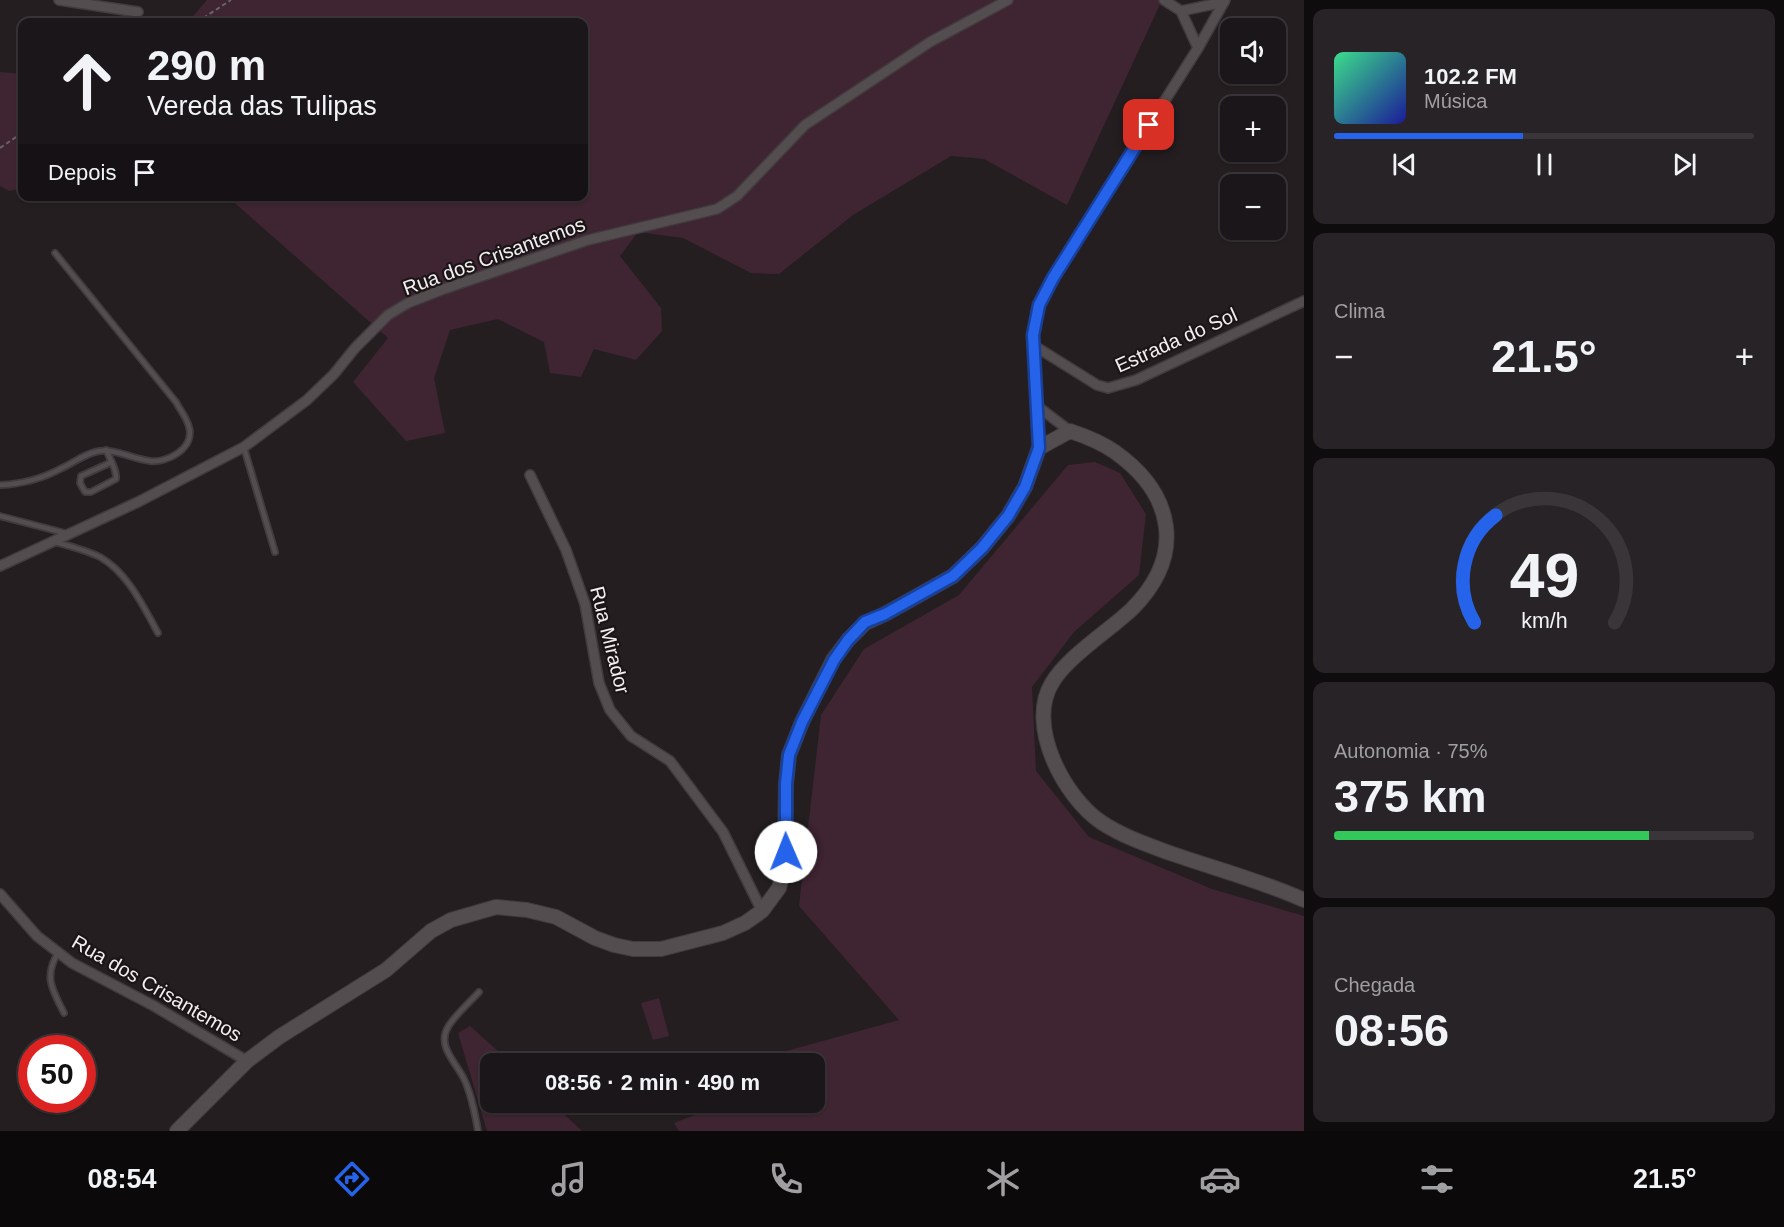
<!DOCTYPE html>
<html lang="pt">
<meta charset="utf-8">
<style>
:root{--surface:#1b1619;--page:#282326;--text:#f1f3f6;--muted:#a09fa2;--line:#393538;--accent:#2563eb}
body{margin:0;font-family:Helvetica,sans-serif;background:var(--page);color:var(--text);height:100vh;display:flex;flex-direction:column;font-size:22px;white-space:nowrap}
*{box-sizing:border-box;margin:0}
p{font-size:20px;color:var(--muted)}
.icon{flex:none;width:33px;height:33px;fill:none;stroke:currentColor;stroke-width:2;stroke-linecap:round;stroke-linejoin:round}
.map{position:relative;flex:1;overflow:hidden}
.sheet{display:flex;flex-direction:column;gap:9px;padding:9px;background:#0f0c0e;width:480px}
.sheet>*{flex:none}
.guide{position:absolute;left:18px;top:18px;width:570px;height:183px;border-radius:12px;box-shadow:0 2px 4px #0004,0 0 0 2px var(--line);background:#1b1619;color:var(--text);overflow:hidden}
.fabs{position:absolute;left:1220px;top:18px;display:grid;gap:12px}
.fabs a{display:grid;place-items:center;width:66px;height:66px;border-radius:12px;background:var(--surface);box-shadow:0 2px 4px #0004,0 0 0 2px var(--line);font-size:30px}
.speed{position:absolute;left:18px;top:1035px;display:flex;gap:12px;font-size:30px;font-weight:700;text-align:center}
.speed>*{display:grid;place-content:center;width:78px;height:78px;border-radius:50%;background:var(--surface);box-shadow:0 2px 4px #0004,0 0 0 2px var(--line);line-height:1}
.speed .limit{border:9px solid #d22;background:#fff;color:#111}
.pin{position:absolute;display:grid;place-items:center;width:51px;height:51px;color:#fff;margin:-26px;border-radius:12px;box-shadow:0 3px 9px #0006}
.me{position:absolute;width:66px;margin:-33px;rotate:359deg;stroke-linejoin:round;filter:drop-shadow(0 0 4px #0008)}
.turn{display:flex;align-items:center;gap:21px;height:126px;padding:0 30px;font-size:27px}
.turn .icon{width:78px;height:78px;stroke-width:2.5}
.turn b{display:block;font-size:42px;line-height:51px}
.then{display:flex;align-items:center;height:57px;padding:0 30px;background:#0003;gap:12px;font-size:22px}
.big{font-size:45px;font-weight:700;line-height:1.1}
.sheet .tile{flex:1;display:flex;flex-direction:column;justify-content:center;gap:9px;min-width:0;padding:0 21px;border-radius:12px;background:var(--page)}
.sheet .dial{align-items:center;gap:0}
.dial svg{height:156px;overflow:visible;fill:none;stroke:var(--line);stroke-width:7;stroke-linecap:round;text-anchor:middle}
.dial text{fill:var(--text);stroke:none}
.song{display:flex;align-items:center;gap:18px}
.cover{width:72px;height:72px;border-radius:9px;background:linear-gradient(135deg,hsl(150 70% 55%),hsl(240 70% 35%))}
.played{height:6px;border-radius:3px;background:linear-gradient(90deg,var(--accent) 45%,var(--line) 45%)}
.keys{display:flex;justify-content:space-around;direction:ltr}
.heat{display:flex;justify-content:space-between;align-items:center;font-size:33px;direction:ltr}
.charge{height:9px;border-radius:4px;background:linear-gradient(90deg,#34c759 75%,var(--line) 0)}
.trip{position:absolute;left:480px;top:1053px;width:345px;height:60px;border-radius:12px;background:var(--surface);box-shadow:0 2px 4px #0004,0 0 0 2px var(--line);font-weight:700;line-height:60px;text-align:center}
.dock{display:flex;height:96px;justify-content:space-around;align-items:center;background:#0b090a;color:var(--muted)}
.dock .icon{width:42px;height:42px}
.dock .current{color:var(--accent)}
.dock b{font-size:27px;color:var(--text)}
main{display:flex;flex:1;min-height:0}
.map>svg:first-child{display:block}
.green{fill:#3f2432}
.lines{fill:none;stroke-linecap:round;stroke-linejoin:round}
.service-casing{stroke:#403b3e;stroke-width:8}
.minor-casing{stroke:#403b3e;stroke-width:12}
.secondary-casing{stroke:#403b3e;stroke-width:16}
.path{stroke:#696467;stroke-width:2;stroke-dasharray:4.5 3;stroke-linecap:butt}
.service{stroke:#544d50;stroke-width:4.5}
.minor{stroke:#544d50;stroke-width:9}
.secondary{stroke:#544d50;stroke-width:14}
.route-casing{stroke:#184099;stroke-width:15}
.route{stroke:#2563eb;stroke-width:10}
.labels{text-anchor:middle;stroke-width:4.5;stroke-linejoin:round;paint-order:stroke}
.street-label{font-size:20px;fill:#f3eff1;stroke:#1b1518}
</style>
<main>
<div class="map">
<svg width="1304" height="1131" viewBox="0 0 1304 1131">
<rect width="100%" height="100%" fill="#241e21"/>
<!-- green -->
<g class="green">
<path d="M207,0H1162L1067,205L984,159L951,156L853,215L779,274L751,273L683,238L638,232L620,256L661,308L662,331L636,360L594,349L581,377L550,373L544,342L498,319L450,330L434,378L445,433L406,441L353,382L388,338L228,197L584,196V22H188Z"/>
<path d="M0,72L22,74V188L9,191L0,186Z"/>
<path d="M1095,462L1120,473L1146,514L1139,575L1074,632L1032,687L1036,771L1089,837L1212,889L1304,916V1131H679L674,1123L713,1108L712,1103L814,1102V1064L743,1063L899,1020L799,906L821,715L864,649L959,595L1068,465Z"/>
<path d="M659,998L669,1036L653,1040L641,1003Z"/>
<path d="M470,1026L511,1063L490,1064V1102L552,1103L582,1131H487L458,1033Z"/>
</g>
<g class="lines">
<defs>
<g id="service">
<path d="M244,448L275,552"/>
<path d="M106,450C110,459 117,470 116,479L91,492H85L80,483L81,476L112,462"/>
<path d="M0,485C23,484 42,479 62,468C73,463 83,455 95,452C114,447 131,459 150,461C168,463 195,448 189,427C187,418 180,410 176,402L55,253"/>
<path d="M0,516L65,533"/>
<path d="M55,542C70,546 86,550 100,557C128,573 143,606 158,633"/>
<path d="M58,953C43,977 53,991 64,1013"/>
<path d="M478,1131C475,1114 472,1097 465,1081C458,1064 436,1047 448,1027C454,1016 470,1002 479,992"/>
</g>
<g id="minor">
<path d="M59,0L138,12"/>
<path d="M1164,0L1181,11"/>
<path d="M1181,11L1224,2"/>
<path d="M1181,11L1198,48"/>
<path d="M1033,345L1097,385L1108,388L1136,380L1304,301"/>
<path d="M1037,406L1070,431"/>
<path d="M1039,448L1033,335L1039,305L1053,278L1198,48L1225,0"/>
<path d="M530,475L566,550L585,604L599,683L610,710L631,736L670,761L723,832L762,911"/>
<path d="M0,566L138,502L244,447L307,400L334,374L355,348L388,315L408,303L444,289L588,240L717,209L737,196L805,125L930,42L1008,0"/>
<path d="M0,894L37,936L72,963L154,1006L247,1061"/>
</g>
<path id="secondary" d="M177,1131L247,1061L279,1037L386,970L431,931L451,920L496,907L527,910L556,917L595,938L614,945L633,949H661L723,933L745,923L762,911L779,888L785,865L786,784L789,755L802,722L833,660L848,640L865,623L885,614L953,576L982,548L1008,516L1025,487L1039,448L1070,431C1085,436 1101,442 1115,452C1174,494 1186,555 1132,609C1110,630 1067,657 1052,683C1026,725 1064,797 1101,822C1120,835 1145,844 1167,852C1212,868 1260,880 1304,900"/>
</defs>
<!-- service casing -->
<use href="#service" class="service-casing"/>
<!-- minor casing -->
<use href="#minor" class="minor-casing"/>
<!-- secondary casing -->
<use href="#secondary" class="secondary-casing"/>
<!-- path -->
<g class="path">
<path d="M197,22L231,0"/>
<path d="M0,148L22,133"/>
</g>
<!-- service -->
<use href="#service" class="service"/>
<!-- minor -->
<use href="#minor" class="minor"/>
<!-- secondary -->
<use href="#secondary" class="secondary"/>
</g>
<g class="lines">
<defs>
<path id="route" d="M786,852V784L789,755L802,722L834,660L848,640L865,622L885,614L953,576L982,548L1008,516L1025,487L1039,448L1033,335L1039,305L1053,278L1149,125"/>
</defs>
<!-- route casing -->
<use href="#route" class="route-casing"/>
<!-- route -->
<use href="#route" class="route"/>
</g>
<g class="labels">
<!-- street labels -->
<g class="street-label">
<text transform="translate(494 256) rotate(-20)" y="7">Rua dos Crisantemos</text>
<text transform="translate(1176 340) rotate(-24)" y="7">Estrada do Sol</text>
<text transform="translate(610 640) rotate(76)" y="7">Rua Mirador</text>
<text transform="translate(157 988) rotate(30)" y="7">Rua dos Crisantemos</text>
</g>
</g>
</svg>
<div class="fabs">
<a><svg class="icon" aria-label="sound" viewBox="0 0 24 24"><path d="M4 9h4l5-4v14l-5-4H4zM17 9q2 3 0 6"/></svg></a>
<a>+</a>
<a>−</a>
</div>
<div class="speed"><div class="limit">50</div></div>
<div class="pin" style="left:1149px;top:125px;background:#d93025"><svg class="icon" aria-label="arrive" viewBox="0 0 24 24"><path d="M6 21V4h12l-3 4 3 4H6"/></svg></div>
<svg class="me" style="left:786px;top:852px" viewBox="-20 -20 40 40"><circle r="19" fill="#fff"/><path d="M0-13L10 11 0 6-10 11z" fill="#2563eb"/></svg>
<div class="trip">08:56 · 2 min · 490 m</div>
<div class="guide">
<div class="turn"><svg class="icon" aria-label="ahead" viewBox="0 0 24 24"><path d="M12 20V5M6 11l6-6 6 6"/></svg><div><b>290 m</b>Vereda das Tulipas</div></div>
<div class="then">Depois<svg class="icon" aria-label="arrive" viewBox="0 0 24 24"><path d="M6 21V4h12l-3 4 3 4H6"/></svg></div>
</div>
</div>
<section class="sheet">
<div class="tile">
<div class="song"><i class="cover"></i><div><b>102.2 FM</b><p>Música</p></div></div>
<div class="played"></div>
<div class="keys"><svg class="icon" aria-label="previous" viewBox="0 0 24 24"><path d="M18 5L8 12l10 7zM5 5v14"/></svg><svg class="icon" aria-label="pause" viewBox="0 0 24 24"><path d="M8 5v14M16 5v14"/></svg><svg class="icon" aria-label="next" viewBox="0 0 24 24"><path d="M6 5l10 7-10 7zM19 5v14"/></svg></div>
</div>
<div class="tile"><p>Clima</p>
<div class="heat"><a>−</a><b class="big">21.5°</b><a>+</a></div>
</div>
<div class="tile dial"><svg viewBox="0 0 100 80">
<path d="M14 69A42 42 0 1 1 86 69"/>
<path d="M14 69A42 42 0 0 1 25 14" stroke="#2563eb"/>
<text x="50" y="56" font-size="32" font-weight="700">49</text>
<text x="50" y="72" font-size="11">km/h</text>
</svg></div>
<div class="tile"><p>Autonomia · 75%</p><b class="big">375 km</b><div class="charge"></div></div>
<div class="tile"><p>Chegada</p><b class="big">08:56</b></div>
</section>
</main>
<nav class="dock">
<b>08:54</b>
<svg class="icon current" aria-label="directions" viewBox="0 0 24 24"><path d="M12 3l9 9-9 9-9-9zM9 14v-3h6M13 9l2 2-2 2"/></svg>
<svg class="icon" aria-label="music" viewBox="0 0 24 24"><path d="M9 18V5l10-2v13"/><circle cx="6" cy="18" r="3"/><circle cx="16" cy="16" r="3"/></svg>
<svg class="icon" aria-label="phone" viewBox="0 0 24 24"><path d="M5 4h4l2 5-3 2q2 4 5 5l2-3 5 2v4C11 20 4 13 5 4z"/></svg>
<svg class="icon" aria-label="climate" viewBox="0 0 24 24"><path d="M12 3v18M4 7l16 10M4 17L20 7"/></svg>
<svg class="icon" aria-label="car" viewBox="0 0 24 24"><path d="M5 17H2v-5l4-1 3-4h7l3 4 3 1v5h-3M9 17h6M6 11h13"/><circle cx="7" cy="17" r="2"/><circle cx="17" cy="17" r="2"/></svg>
<svg class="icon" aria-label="filters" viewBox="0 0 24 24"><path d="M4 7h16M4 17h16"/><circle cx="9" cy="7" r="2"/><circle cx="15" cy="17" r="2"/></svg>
<b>21.5°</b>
</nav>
